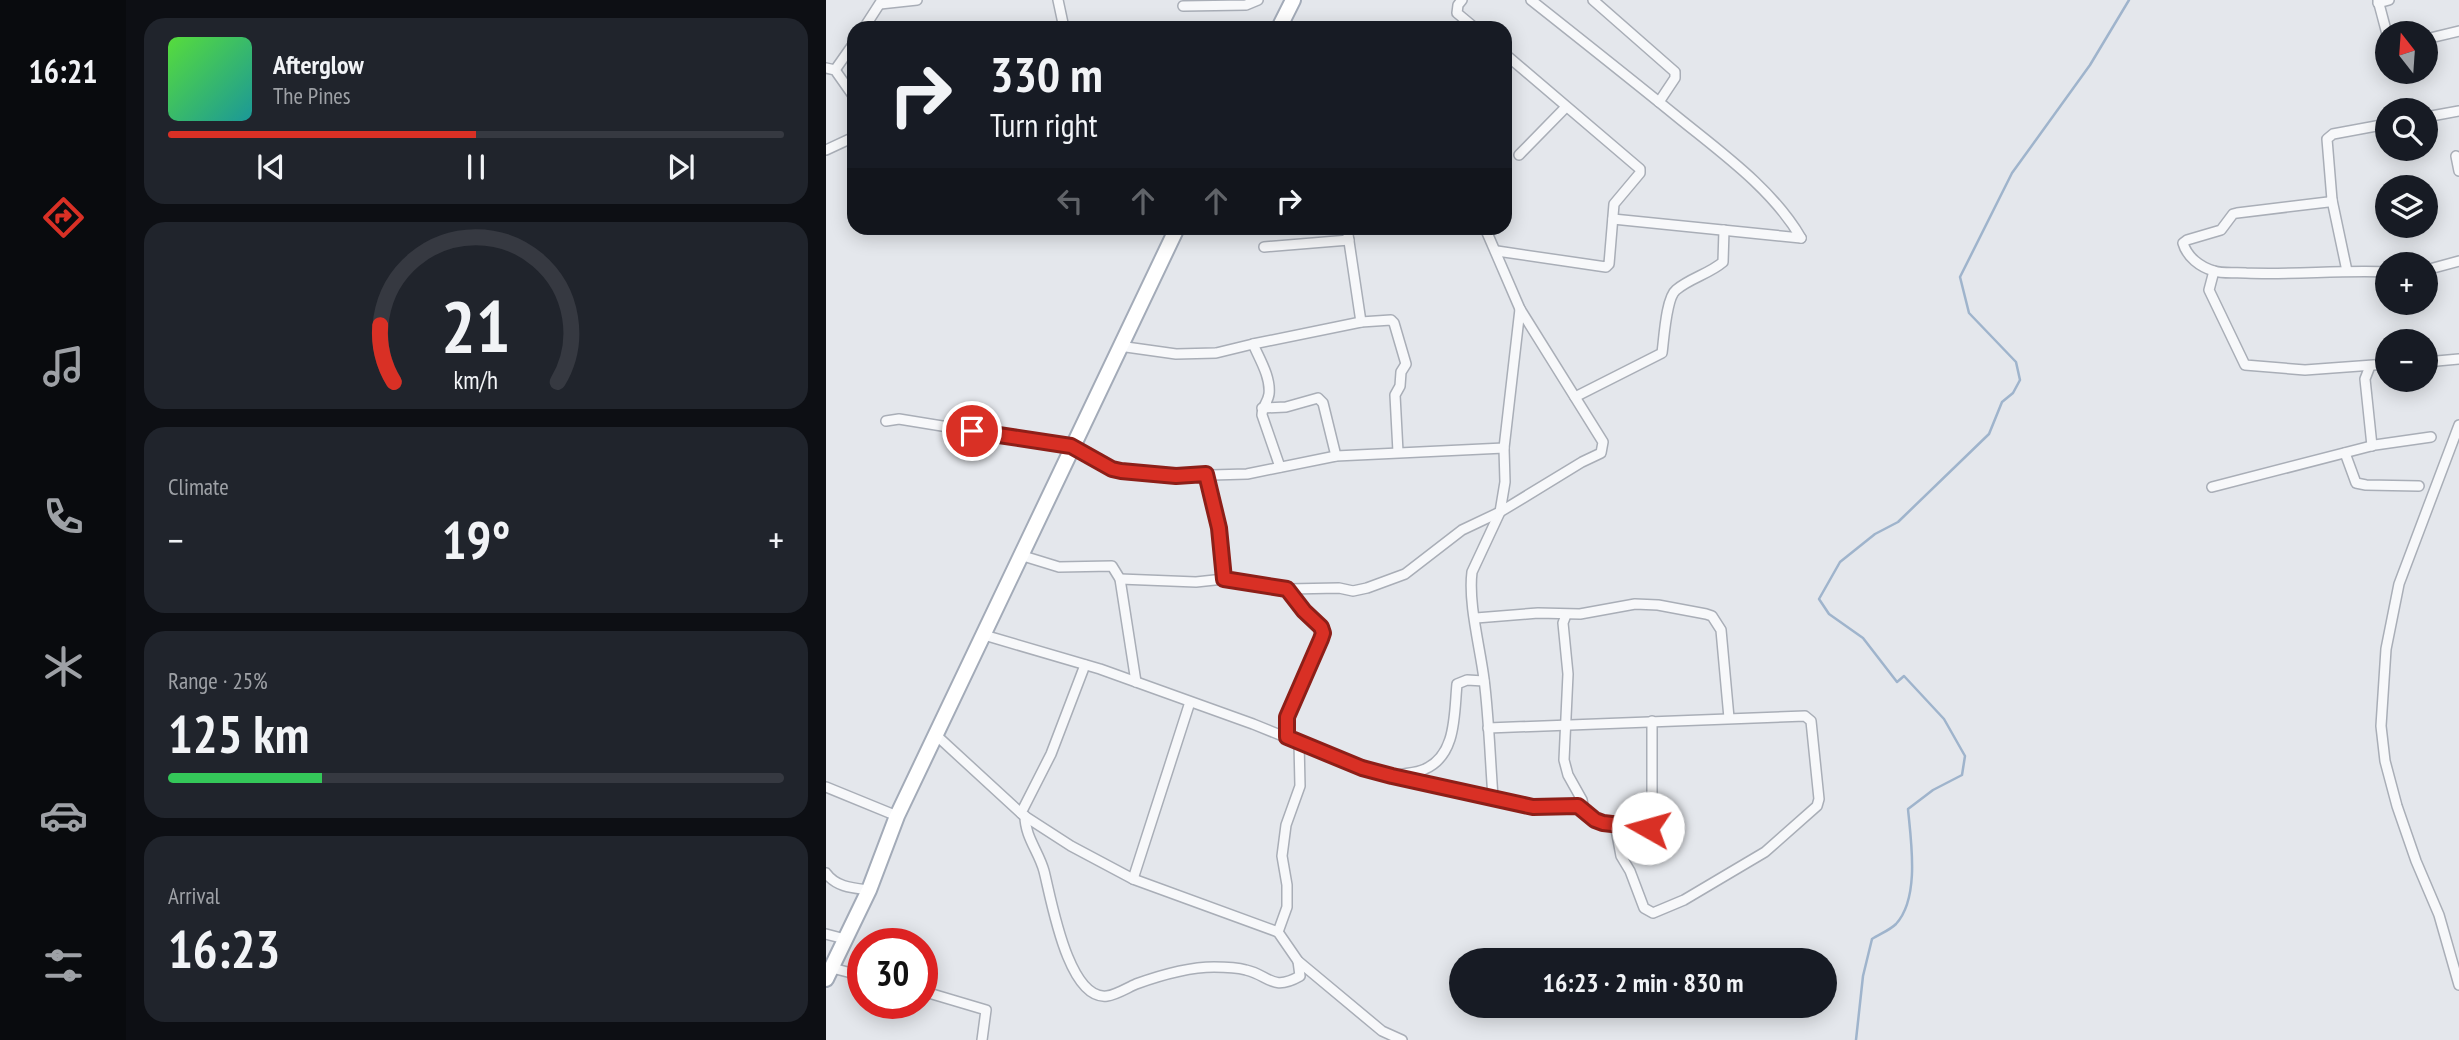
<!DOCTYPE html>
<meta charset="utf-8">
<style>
:root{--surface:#171b24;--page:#20242c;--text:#f1f3f6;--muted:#9ea1a6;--line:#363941;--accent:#d93025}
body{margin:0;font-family:"PT Sans Narrow",sans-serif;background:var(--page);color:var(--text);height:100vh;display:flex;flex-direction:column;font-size:26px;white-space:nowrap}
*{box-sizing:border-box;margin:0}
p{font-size:23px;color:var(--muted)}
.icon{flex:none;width:38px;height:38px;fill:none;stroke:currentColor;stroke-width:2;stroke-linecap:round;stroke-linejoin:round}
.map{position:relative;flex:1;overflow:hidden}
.details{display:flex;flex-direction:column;gap:18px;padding:18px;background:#0d0f14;width:700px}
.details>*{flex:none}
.banner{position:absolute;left:21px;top:21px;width:665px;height:214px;border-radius:21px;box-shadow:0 4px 18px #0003;background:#171b24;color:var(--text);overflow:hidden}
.needle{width:46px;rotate:343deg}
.tools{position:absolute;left:1549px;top:21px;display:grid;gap:14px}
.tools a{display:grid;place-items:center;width:63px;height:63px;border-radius:50%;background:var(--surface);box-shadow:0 4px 18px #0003;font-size:35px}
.speed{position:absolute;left:21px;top:928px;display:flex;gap:14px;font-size:35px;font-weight:700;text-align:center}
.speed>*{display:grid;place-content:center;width:91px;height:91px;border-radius:50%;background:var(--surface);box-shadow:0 4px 18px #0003;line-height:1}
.speed .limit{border:10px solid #d22;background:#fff;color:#111}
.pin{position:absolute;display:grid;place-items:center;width:60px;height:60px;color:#fff;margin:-30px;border:4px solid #fff;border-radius:50%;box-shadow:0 2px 7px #0007}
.me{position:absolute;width:77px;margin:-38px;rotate:277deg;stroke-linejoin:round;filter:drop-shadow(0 0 5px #0008)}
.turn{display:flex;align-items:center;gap:24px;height:147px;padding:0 28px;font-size:32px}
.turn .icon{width:91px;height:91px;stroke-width:2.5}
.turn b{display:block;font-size:49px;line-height:60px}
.lanes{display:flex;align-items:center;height:66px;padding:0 28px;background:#0003;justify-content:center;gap:35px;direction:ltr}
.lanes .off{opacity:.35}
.big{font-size:52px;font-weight:700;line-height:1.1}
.details .widget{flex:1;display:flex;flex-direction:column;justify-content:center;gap:10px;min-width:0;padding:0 24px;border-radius:21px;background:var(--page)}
.details .dial{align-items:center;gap:0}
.dial svg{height:182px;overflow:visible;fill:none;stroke:var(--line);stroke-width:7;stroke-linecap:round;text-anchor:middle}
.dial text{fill:var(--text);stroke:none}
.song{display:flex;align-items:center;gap:21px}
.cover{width:84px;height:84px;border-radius:10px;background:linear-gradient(135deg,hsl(110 70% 55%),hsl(180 70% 35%))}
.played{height:7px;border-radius:4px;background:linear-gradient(90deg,var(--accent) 50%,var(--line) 50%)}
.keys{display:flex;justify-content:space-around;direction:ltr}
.heat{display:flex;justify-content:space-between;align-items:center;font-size:38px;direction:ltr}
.charge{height:10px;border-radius:5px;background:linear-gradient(90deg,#34c759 25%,var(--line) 0)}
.trip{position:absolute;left:623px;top:948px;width:388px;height:70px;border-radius:35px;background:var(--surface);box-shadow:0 4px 18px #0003;font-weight:700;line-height:70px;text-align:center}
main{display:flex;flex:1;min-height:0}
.dock{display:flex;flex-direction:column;width:126px;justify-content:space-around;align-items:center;background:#090b0e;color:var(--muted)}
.dock .icon{width:49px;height:49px}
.dock .active{color:var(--accent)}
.dock b{font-size:32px;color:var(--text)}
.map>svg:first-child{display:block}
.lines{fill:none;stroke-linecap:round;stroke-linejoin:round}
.stream{stroke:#9fb4cc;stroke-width:2.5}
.street-casing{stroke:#a9aeb7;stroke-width:12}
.primary-casing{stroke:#a3abb8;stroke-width:18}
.street{stroke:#f7f8fa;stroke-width:9}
.primary{stroke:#fff;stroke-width:14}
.route-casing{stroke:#8d1f18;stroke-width:18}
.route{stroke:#d93025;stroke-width:12}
</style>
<main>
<nav class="dock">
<b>16:21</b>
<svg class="icon active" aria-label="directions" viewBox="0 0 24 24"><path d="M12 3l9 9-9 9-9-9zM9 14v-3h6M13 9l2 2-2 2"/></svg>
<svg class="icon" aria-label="music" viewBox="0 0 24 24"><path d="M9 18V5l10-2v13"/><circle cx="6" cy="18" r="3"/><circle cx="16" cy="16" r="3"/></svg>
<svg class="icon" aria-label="phone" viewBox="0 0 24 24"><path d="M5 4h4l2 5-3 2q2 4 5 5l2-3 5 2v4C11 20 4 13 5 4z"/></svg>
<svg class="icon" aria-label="climate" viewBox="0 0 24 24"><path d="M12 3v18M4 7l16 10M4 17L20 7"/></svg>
<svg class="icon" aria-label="car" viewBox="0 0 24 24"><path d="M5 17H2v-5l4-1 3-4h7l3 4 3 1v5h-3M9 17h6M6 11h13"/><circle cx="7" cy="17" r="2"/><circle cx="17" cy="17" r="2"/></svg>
<svg class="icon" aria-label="filters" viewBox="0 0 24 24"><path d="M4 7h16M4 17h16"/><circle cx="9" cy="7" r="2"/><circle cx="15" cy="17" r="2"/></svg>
</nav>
<section class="details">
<div class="widget">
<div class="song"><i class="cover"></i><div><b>Afterglow</b><p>The Pines</p></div></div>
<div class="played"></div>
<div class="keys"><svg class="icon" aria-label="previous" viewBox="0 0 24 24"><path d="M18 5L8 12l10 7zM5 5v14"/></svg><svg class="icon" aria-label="pause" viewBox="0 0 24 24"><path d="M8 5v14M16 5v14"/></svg><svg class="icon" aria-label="next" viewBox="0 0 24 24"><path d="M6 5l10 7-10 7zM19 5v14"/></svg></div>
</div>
<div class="widget dial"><svg viewBox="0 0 100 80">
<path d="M14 69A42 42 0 1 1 86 69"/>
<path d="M14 69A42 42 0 0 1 8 44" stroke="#d93025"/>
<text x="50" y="56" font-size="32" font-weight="700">21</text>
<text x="50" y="72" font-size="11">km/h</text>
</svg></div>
<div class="widget"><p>Climate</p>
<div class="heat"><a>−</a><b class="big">19°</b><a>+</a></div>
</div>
<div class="widget"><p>Range · 25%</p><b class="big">125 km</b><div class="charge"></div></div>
<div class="widget"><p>Arrival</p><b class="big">16:23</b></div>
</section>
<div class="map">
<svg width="1633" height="1040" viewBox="0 0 1633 1040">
<rect width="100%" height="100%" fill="#e4e7ec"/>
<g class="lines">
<!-- stream -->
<path class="stream" d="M1030,1040L1037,976L1046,939C1054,934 1064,930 1070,924C1094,898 1085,841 1082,809L1107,790L1136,775L1139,756L1118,719L1078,676L1071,682L1037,638L1003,614L993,599L1014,562L1049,534L1072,522L1163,434L1176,402L1187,393L1194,380L1190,362L1143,313L1134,277L1186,173L1264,65L1303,0"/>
<defs>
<g id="street">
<path d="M232,0L238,28"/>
<path d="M636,0L632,5L631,13L649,28"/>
<path d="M705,0C753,38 801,76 849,115C893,151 946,188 975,238"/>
<path d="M767,0L849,72V78L833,102"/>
<path d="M1552,0L1561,34"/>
<path d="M1552,3L1563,0"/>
<path d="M54,4L91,0"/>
<path d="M357,6L420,5L432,0"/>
<path d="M38,28L56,0"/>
<path d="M1600,39L1633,31"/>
<path d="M0,68L9,70L28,97"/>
<path d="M9,70L28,43"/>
<path d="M1600,117L1633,111"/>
<path d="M0,150L28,137"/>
<path d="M693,155L740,107"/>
<path d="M1630,156L1633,171"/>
<path d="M1506,200L1502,202L1411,213L1407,214L1395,230L1361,240L1357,243C1361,257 1374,267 1388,271C1397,274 1410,272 1420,273C1467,275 1514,270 1561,272"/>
<path d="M787,219L975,238"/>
<path d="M521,228L535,322"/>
<path d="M438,247L523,240"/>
<path d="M671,251L780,267L783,264L788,204L814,173V169L679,54"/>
<path d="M1600,270L1633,261"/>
<path d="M1388,271L1383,290L1419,365L1479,370L1561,364"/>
<path d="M1521,271L1506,200L1501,139L1507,134L1561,124"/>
<path d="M427,344C433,358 445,377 443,394C442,402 436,407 436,415L454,467"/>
<path d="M293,346L350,354L390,353L427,344L535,322L565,320L568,323L580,364L575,372L574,386L569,395L572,452"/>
<path d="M1600,362L1633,359"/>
<path d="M1544,366L1539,379L1546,446"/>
<path d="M749,397L836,353C838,339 840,298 850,290C864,278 883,274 897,262L898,230"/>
<path d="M436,408L460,407L492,398L497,403L510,456"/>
<path d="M60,421L73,419L245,447L286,469L350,476L421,474L510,456L678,448"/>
<path d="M1633,425L1573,584L1560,649L1555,726L1559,761L1571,806L1590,861L1613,915L1633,985"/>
<path d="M1519,453L1530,483L1540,485L1593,486"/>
<path d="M380,474L393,528L398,579"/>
<path d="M1386,487L1549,445L1605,437"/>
<path d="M194,555L233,567L286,566L294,579L310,682"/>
<path d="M294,579L370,582L398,579L462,589L513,588L527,591L541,588L579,574L636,530L674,512L756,462L775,453L777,442L694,309L659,228"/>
<path d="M740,615L737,623L742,674L738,760L742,775L756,800L758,810"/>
<path d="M650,618L712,613L754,614L809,604L832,605L880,614L886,616L895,630L903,718"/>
<path d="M158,635L274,669L427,724L536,768L707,807L752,806L769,820L777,823L822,828L826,822V721"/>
<path d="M662,728L979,716L985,721L993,799L991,806L939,852L858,900L827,913L818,908L804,871L795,856L789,824"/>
<path d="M110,735L197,815L245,846L307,879L452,932L472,961L556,1031L576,1040"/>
<path d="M461,737V717L497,633C495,624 469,600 462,589"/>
<path d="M571,775C580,773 591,773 599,769C631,755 628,713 631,684L641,680L658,681"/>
<path d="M0,787L71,816"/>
<path d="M667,797C664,758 663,718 658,679C654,647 642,603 646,572L674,512L679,482L678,448L694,309"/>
<path d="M195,813L225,754L259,665"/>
<path d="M199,816C199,837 213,852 218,871C225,898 242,1001 281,996C290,995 301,988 310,984C335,975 362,967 388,967C398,967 409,967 420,970C443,975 446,992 474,976L472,961"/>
<path d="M0,873C10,887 26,888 43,890"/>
<path d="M307,879L364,702"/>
<path d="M452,932L461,907V885L456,856L460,825L474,786L473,742"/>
<path d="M0,934L19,939"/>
<path d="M6,968L37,976"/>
<path d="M96,991L160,1010L156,1040"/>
</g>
<g id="primary">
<path d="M453,28L467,0"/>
<path d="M0,979L43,890L71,816L351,228"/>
</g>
</defs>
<!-- street casing -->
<use href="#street" class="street-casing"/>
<!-- primary casing -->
<use href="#primary" class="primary-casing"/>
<!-- street -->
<use href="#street" class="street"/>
<!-- primary -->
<use href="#primary" class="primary"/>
</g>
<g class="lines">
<defs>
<path id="route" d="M146,431L245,446L286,469L295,471L350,476L380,474L393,528L398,579L461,589L478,611L495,627L497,633L495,639L461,717V737L536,768L566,776L707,807L752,806L769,820L777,823L822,828"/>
</defs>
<!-- route casing -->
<use href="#route" class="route-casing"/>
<!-- route -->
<use href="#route" class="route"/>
</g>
</svg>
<div class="tools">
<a><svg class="needle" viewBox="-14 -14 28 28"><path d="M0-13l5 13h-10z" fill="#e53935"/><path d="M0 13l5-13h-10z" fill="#9ea1a6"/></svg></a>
<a><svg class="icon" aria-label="search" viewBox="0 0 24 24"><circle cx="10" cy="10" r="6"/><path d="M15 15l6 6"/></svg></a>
<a><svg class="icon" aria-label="layers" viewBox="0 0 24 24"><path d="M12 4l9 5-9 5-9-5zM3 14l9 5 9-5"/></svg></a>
<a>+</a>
<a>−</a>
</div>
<div class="speed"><div class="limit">30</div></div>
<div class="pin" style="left:146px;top:431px;background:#d93025"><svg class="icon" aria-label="arrive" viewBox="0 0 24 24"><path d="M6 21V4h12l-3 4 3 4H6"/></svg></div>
<svg class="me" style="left:822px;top:828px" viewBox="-20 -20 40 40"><circle r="19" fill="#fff"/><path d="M0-13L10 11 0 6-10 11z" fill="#d93025"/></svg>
<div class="trip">16:23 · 2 min · 830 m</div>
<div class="banner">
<div class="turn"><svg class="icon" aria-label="right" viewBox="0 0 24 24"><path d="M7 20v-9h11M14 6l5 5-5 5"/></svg><div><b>330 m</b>Turn right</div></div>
<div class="lanes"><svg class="icon off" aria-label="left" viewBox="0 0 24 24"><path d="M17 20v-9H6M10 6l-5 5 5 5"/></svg><svg class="icon off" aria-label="ahead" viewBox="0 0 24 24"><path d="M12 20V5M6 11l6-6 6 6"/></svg><svg class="icon off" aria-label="ahead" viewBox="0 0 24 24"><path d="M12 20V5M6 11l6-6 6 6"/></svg><svg class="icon" aria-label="right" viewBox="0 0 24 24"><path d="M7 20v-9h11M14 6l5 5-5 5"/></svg></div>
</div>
</div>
</main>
